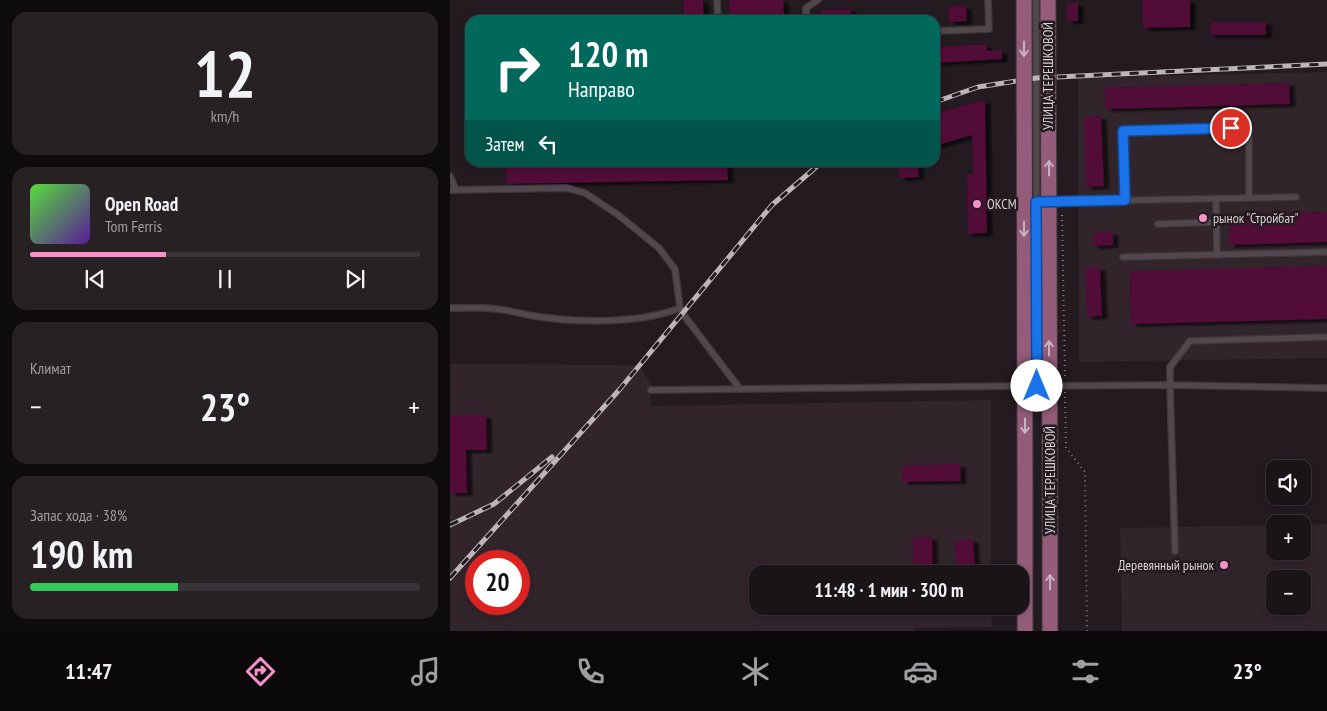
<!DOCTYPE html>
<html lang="ru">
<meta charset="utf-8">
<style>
:root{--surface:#1a1417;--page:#272124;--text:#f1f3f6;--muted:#9f9ea1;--line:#383336;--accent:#f890ca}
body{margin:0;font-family:"PT Sans Narrow",sans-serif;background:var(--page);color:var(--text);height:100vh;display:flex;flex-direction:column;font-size:19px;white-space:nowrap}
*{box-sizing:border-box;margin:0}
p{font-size:16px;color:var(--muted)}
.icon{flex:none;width:28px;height:28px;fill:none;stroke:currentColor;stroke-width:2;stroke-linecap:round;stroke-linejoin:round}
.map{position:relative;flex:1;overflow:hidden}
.sheet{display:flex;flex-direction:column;gap:12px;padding:12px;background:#0e0b0d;width:450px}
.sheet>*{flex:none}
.guide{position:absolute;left:15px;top:15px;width:475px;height:152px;border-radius:15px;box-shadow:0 2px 8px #0003,0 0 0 1px var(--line);background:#00695c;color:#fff;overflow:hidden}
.buttons{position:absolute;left:816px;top:460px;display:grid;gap:10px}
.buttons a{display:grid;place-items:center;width:45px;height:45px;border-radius:10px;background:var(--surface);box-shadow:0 2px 8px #0003,0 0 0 1px var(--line);font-size:25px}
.speed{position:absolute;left:15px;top:550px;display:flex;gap:10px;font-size:25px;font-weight:700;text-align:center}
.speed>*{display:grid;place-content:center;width:65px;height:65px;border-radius:50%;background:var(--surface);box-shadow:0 2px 8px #0003,0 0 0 1px var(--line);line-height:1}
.speed .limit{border:8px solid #d22;background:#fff;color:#111}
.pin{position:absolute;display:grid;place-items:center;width:42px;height:42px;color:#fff;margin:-21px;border:2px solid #fff;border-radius:50%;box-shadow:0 1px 5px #0007}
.me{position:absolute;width:55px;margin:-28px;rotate:0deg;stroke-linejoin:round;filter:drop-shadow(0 0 4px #0008)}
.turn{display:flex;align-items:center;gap:18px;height:105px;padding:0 20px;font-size:22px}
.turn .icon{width:65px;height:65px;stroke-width:2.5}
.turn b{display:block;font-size:35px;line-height:42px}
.then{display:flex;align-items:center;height:48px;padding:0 20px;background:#0003;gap:10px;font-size:19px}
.big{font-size:38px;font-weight:700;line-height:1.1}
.sheet .tile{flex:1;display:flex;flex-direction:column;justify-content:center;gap:8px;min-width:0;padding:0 18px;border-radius:15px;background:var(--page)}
.sheet .dial{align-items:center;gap:0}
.dial b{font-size:65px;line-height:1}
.song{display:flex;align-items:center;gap:15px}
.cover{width:60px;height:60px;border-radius:8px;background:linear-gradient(135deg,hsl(110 70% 55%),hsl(270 70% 35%))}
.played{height:5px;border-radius:2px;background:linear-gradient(90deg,var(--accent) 35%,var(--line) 35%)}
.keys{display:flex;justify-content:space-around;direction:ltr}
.heat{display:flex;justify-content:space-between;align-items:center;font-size:28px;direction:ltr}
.charge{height:8px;border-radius:4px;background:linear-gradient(90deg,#34c759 38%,var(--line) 0)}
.trip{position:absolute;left:299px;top:565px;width:280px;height:50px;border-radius:15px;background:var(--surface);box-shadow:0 2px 8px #0003,0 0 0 1px var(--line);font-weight:700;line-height:50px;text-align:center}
.menu{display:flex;height:80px;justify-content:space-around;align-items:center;background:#0a0809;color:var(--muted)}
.menu .icon{width:35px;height:35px}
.menu .active{color:var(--accent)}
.menu b{font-size:22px;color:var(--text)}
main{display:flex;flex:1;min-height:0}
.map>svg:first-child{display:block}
.built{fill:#31242a;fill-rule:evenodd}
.building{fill:#510839;filter:url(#shadow)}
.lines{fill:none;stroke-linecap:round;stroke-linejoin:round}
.lane-casing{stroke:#3d3639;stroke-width:8}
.primary-casing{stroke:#3d3639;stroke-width:17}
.path{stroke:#857e81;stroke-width:2;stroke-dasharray:1 4;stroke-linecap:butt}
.lane{stroke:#51474c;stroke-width:5.5}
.primary{stroke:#955b7b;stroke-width:15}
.rail-casing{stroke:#bcb6b9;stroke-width:5}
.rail{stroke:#231b1f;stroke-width:3;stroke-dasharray:9;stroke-linecap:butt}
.primary-bridge-casing{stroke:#3d3639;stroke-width:17;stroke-linecap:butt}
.primary-bridge{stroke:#955b7b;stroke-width:15}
.oneway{stroke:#c6b3bd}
.route-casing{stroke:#114b97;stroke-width:12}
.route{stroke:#1a73e8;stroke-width:9}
.poi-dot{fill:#f890ca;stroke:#231b1f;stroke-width:2}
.labels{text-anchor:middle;stroke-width:5;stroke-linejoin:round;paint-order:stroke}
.street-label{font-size:14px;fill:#d6d0d3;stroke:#231b1f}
.poi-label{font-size:14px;fill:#d6d0d3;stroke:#231b1f;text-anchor:start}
</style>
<main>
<section class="sheet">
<div class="tile dial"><b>12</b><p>km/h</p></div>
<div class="tile">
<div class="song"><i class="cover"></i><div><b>Open Road</b><p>Tom Ferris</p></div></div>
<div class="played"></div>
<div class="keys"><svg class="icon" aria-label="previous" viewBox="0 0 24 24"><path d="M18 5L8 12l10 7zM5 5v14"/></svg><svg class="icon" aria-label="pause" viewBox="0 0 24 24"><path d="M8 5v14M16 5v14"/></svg><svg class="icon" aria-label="next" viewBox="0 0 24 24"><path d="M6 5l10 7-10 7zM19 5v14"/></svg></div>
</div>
<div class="tile"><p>Климат</p>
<div class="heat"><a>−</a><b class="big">23°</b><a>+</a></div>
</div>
<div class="tile"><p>Запас хода · 38%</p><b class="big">190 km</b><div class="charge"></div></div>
</section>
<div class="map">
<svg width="877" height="631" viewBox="0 0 877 631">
<defs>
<filter id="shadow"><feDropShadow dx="5.5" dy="3" stdDeviation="1" flood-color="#0009"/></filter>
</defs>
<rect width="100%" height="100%" fill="#231b1f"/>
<!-- built -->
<g class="built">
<path d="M877,72V358L629,362L628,78Z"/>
<path d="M0,364L189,365L201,384L200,406L541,400V574H308V606H541L542,627L464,628V631H0ZM26,561H69V604H26Z"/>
<path d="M877,524V631H672L670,528L825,525V551H852L853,525ZM825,579H852V606H825Z"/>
</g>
<!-- building -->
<g class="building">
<path d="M233,0H253L254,20H234Z"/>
<path d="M279,0H333L334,14L305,15L306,20H280Z"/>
<path d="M692,0H740V27L693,28Z"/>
<rect x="617" y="3" width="11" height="18"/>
<path d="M516,6L517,21L499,22L498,7Z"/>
<path d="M401,9V20H371V10Z"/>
<path d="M761,22H816V35H760Z"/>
<path d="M536,44L537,51L552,50V59L485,63V47Z"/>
<path d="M839,83L840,104L656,109L655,88Z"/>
<path d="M535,100L537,233L518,234L517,174H523L522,135L485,146V113Z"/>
<path d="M651,116L654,186L636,187L634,117Z"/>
<path d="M56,162H277L278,180L56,184Z"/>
<path d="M447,162H467L469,177L450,178Z"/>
<path d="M877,212V242L779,245V214Z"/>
<path d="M663,232V245L643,246V233Z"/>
<path d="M877,266V319L681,324L680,271Z"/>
<path d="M635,267H650L652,316L637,317Z"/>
<path d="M0,415H36L37,450H16L17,493H0Z"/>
<path d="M510,464L511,481L452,482V466Z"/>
<path d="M482,537L483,574H464L463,538Z"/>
<path d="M523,539L525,571L507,572L505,541Z"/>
</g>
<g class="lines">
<defs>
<g id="lane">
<path d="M267,0L268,20"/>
<path d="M586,0L587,386L720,385L725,551"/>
<path d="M356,20V8L368,0"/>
<path d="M485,31L539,29L538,0"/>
<path d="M0,176L6,190"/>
<path d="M0,190L117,188L135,193L167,214L209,248L225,269L230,308L233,314L290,389"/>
<path d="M766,199L767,255"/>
<path d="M675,200L673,131L799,128V198"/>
<path d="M586,202L846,197"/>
<path d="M708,224L767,222"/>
<path d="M673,257L877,252"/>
<path d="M0,308C15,308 31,307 46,309C59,310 72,314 84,316C127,323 189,324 230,308"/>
<path d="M877,337L740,341L720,367V385L877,388"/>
<path d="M201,390L575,386"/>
</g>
<g id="primary">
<path d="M575,484V631"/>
<path d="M600,484V631"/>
</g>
</defs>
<!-- lane casing -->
<use href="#lane" class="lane-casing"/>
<!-- primary casing -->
<use href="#primary" class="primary-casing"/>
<!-- path -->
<g class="path">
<path d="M612,215L615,378"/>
<path d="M615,392L616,448L635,472L637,631"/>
</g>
<!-- lane -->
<use href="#lane" class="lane"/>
<!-- primary -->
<use href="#primary" class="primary"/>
<defs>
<g id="rail">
<path d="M485,102L528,87L586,78L877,64"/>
<path d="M0,525L44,504L102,457"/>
<path d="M0,578L170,389L322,205L372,162"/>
</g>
</defs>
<!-- rail casing -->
<use href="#rail" class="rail-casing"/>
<!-- rail -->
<use href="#rail" class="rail"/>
<defs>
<g id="primary-bridge">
<path d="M574,0L575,484"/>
<path d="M598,0L600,484"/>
</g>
</defs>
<!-- primary-bridge casing -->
<use href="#primary-bridge" class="primary-bridge-casing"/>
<!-- primary-bridge -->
<use href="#primary-bridge" class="primary-bridge"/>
</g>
<!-- one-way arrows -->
<defs><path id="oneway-shaft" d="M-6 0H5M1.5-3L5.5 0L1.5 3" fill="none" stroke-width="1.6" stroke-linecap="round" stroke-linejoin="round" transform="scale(1.25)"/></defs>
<g class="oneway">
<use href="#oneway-shaft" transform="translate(574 49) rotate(90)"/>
<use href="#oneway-shaft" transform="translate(599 168) rotate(-90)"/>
<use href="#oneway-shaft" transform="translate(574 229) rotate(90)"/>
<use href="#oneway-shaft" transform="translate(599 348) rotate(-90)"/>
<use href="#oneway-shaft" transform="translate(575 426) rotate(90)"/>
<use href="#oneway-shaft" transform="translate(600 582) rotate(-90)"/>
</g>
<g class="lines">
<defs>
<path id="route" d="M587,386L586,202L675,200L673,131L781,128"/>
</defs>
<!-- route casing -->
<use href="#route" class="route-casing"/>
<!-- route -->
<use href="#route" class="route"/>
</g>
<!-- markers -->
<g class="poi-dot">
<circle cx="527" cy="204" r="5"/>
<circle cx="753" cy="218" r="5"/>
<circle cx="774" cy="565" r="5"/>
</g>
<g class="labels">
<!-- street labels -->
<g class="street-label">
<text transform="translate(598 76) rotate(-90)" y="5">УЛИЦА ТЕРЕШКОВОЙ</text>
<text transform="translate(600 480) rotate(-90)" y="5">УЛИЦА ТЕРЕШКОВОЙ</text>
</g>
<!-- poi labels -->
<g class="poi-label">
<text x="537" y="209">ОКСМ</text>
<text x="763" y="223">рынок "Стройбат"</text>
<text x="764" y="570" text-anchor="end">Деревянный рынок</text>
</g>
</g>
</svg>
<div class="buttons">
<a><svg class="icon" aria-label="sound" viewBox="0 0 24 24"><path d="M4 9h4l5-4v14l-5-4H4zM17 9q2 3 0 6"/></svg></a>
<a>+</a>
<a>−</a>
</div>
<div class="speed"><div class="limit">20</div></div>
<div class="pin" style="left:781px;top:128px;background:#d93025"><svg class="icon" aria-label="arrive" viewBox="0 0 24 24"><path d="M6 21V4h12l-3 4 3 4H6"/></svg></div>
<svg class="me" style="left:587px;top:386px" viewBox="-20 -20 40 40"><circle r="19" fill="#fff"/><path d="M0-13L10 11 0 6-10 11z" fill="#1a73e8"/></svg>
<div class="trip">11:48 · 1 мин · 300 m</div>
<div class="guide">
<div class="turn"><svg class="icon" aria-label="right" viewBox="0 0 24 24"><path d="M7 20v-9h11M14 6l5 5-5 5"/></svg><div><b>120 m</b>Направо</div></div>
<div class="then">Затем<svg class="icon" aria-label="left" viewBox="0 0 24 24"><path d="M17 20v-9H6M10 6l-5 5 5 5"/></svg></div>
</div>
</div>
</main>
<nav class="menu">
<b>11:47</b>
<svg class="icon active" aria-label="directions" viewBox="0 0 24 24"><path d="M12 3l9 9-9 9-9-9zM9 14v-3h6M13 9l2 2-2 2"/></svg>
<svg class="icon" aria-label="music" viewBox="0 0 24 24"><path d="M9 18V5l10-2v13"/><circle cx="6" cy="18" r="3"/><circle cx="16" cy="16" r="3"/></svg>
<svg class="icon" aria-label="phone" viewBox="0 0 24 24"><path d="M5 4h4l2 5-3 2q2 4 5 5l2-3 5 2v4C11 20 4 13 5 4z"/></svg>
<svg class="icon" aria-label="climate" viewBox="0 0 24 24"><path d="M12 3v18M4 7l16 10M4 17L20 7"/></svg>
<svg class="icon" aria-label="car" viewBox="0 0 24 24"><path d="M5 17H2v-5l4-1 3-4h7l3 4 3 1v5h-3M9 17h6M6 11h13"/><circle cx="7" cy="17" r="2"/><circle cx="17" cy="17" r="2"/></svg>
<svg class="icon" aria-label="filters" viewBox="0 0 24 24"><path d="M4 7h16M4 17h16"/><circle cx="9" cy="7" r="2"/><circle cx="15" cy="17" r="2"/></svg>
<b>23°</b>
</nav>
